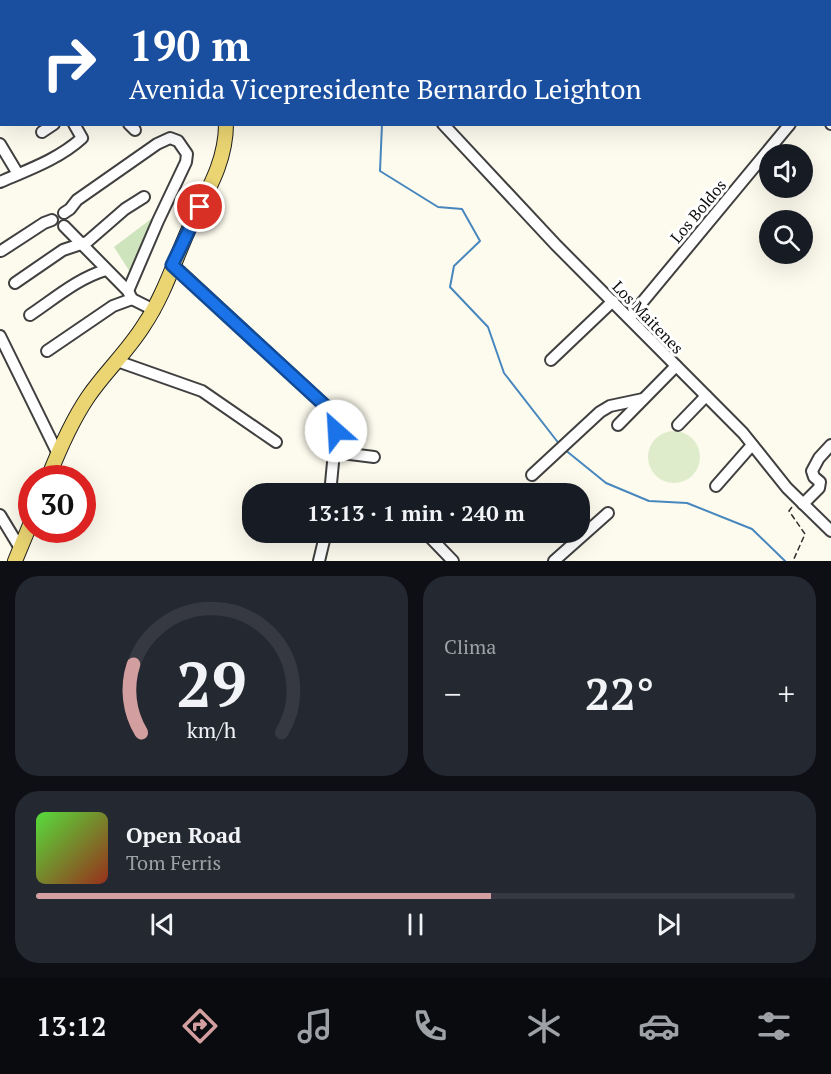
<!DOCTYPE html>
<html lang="es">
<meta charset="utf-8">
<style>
:root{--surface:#171b24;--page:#242831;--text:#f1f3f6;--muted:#9ea1a6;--line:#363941;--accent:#d39e9f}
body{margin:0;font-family:"PT Serif",serif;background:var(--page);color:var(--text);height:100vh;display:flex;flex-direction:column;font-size:22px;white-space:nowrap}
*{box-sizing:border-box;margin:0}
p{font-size:20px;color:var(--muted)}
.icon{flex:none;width:33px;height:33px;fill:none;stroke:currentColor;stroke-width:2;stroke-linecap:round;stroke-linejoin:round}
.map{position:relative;height:561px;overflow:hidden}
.side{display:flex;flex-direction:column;gap:15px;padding:15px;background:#0d0f14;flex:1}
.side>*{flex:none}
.banner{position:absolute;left:0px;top:0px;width:831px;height:126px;box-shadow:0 6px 24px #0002;background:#1a4fa0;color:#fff;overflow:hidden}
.fabs{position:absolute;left:759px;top:144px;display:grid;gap:12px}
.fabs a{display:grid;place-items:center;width:54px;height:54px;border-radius:50%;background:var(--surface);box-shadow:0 6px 24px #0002;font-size:30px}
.speed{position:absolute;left:18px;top:465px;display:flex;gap:12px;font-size:30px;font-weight:700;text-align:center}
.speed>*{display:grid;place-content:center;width:78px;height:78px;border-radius:50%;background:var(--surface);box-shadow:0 6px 24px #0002;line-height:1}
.speed .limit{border:9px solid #d22;background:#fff;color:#111}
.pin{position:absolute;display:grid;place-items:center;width:51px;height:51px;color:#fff;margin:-26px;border:3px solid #fff;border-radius:50%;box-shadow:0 2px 6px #0007}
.me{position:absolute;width:66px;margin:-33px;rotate:334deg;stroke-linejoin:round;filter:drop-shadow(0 0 4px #0008)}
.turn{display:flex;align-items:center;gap:21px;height:126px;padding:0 30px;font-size:27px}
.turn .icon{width:78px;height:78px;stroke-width:2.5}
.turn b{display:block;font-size:42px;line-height:51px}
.big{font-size:45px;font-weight:700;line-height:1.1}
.side .tile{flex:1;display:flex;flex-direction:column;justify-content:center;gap:9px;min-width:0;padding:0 21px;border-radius:24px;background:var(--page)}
.side .dial{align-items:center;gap:0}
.dial svg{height:156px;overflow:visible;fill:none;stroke:var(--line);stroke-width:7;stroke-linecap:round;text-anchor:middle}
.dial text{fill:var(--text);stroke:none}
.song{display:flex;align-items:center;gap:18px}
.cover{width:72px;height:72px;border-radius:9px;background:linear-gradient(135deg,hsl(110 70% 55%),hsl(10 70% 35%))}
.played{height:6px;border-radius:3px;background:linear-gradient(90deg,var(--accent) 60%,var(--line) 60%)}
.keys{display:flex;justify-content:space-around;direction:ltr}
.heat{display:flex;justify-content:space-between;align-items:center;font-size:33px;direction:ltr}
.side .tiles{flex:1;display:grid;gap:15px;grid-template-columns:1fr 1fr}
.tile:last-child{grid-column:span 2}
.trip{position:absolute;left:242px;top:483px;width:348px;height:60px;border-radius:24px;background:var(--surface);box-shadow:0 6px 24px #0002;font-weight:700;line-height:60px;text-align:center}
.menu{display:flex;height:96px;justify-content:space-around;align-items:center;background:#090b0e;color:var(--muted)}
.menu .icon{width:42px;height:42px}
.menu .on{color:var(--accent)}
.menu b{font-size:27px;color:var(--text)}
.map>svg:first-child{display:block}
.green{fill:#cee4bc}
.pitch{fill:#dfeccc}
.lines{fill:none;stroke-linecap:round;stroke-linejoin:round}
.stream{stroke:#4787be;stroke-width:2}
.minor-casing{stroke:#404040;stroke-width:14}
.major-casing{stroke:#1e1e1e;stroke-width:16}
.path{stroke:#2f2f2f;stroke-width:1.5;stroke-dasharray:6 3;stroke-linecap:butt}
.minor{stroke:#fff;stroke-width:10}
.major{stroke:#ead572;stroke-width:14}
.route-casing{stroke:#114b97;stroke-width:15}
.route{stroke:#1a73e8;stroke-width:10}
.labels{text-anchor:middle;stroke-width:6;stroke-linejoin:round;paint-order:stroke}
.street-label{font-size:16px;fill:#0d0d0d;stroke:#fff}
</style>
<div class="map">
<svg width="831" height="561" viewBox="0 0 831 561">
<rect width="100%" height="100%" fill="#fdfbee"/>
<!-- green -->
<path class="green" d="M155,216L130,272L114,247Z"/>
<!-- pitch -->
<g class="pitch">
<path d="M234,0H323L324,1H232Z"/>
<circle cx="674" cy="457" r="26"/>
</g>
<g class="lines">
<!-- stream -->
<g class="stream">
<path d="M358,0V2"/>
<path d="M382,124L380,171L438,207L462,209L480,241L454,266L450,287L488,327L504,373L560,445"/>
<path d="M564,449L606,483L649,501L687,503L752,529L785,561"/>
</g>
<defs>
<g id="minor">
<path d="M41,0L42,2"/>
<path d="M89,0L90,2"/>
<path d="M387,0V2"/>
<path d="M785,0V2"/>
<path d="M0,3L4,0"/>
<path d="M0,43L2,45"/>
<path d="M830,100H831"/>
<path d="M0,103L2,102"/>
<path d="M830,121L831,124"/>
<path d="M129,124L135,130"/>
<path d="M443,124L556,245L743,433L787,488L831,531"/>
<path d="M42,132L54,124"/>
<path d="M0,144L18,174"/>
<path d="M0,182C28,170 59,159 82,138L74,124"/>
<path d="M64,213L70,209L77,200L157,144L170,138L178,141L187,154L186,162L158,221L128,291"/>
<path d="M64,226L128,291L132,299L154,310"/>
<path d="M1,251L44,223L52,220"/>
<path d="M173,265L333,413L336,431L330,494"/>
<path d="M15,283L63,250L87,242L125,209L144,197"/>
<path d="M30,315C54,299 78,278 106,270"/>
<path d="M630,317L790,124"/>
<path d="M0,336L58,454"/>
<path d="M47,351L113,306L132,299"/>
<path d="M551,360L613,301"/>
<path d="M117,361L202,391L276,442"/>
<path d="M618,425L676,366"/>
<path d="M678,425L706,396"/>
<path d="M334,452L374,457"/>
<path d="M532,475L600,412L610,406L643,399"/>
<path d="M716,486L752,445"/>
<path d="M803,504L819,488L820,482L814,477L812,471L819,458L831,445"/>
<path d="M0,515L20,548"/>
<path d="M425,532L453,561"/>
<path d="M319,561L326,532"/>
<path d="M554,561L608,513"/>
</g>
<g id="major">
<path d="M168,0L169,2"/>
<path d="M48,478C59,450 71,422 88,397C105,372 128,351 144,325C165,294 176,256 192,222C208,190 226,161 226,124"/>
<path d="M15,561L32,520"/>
</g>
</defs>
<!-- minor casing -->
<use href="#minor" class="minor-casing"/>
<!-- major casing -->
<use href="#major" class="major-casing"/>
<!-- path -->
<path class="path" d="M792,507L789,511L805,534L793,561"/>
<!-- minor -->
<use href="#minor" class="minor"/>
<!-- major -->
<use href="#major" class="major"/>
</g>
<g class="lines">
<defs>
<path id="route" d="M200,207L172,265L333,413L336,431"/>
</defs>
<!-- route casing -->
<use href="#route" class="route-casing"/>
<!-- route -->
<use href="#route" class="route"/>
</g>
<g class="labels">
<!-- street labels -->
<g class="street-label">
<text transform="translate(698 211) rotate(-50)" y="6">Los Boldos</text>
<text transform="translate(648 317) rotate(46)" y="6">Los Maitenes</text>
</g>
</g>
</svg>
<div class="fabs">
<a><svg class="icon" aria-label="sound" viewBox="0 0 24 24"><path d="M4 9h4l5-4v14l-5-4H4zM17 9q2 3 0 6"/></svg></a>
<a><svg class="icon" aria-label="search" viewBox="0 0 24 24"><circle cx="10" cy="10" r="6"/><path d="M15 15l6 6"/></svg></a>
</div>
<div class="speed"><div class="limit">30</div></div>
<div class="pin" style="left:200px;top:207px;background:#d93025"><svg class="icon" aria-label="arrive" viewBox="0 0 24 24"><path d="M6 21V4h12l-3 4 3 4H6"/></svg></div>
<svg class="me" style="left:336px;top:431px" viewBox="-20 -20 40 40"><circle r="19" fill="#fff"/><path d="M0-13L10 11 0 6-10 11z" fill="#1a73e8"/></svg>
<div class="trip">13:13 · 1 min · 240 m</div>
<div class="banner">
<div class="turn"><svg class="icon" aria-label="right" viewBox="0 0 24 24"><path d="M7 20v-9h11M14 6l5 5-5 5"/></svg><div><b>190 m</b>Avenida Vicepresidente Bernardo Leighton</div></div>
</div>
</div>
<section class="side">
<div class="tiles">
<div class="tile dial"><svg viewBox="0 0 100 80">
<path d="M14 69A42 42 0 1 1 86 69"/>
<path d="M14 69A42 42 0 0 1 10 34" stroke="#d39e9f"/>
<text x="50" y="56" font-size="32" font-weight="700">29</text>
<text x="50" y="72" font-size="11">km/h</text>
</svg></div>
<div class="tile"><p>Clima</p>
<div class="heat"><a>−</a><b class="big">22°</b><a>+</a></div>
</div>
<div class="tile">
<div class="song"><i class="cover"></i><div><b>Open Road</b><p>Tom Ferris</p></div></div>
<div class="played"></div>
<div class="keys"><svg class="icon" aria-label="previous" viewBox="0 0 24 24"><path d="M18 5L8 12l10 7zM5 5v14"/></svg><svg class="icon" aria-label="pause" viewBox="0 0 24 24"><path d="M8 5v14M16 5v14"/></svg><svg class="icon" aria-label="next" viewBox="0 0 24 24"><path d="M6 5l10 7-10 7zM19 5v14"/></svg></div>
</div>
</div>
</section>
<nav class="menu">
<b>13:12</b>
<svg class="icon on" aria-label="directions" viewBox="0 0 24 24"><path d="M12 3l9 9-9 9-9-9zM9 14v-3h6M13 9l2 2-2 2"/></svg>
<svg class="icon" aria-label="music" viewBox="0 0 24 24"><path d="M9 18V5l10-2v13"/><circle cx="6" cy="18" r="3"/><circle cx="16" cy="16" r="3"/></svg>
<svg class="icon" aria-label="phone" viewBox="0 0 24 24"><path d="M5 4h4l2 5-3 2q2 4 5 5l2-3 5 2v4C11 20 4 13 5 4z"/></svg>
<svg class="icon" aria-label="climate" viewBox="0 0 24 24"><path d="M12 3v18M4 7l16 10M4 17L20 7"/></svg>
<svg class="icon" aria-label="car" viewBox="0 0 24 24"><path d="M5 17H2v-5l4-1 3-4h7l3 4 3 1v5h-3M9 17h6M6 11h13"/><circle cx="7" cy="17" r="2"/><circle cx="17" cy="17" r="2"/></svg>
<svg class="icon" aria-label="filters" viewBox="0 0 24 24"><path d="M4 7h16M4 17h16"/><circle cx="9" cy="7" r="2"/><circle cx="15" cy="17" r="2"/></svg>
</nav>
